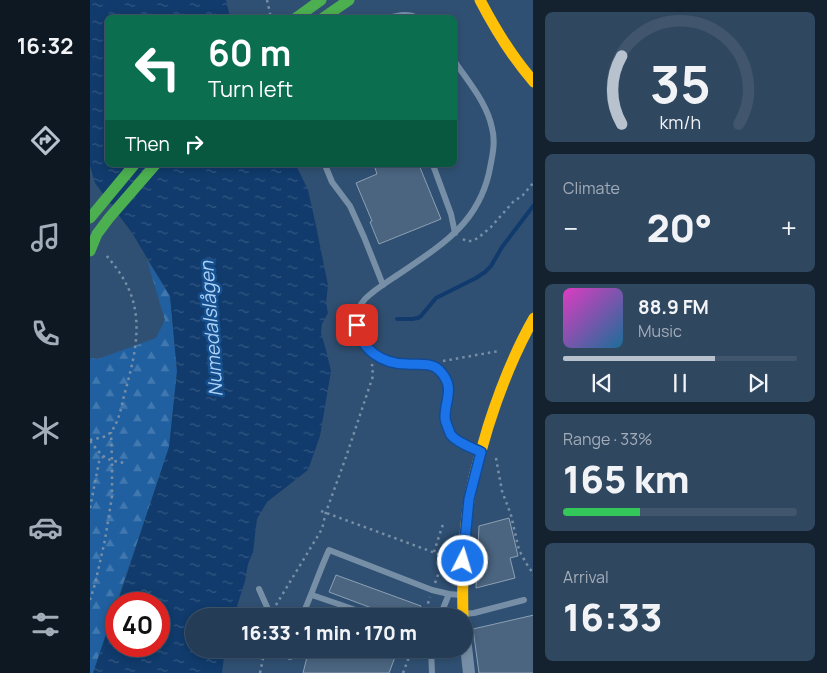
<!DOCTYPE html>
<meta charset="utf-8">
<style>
:root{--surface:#243c56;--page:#304760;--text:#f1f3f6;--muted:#a3adb9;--line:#41566c;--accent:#b7c2ce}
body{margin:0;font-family:Manrope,sans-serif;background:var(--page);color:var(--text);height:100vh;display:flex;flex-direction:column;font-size:19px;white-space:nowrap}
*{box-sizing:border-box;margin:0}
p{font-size:16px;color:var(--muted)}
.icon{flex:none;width:28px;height:28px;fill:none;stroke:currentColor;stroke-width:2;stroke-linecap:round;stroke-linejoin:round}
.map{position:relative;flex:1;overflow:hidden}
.details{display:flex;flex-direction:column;gap:12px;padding:12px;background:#14212f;width:294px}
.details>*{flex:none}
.banner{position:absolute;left:15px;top:15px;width:352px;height:152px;border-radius:8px;box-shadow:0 2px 8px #0003,0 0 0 1px var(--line);background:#0b6e4f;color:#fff;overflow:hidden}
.speed{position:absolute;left:15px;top:592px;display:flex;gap:10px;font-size:25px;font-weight:700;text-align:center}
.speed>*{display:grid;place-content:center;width:65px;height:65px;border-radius:50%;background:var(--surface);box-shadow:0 2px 8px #0003,0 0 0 1px var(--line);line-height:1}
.speed .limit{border:8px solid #d22;background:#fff;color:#111}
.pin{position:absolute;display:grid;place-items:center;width:42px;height:42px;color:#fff;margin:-21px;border-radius:10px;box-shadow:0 2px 8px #0006}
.me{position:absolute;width:55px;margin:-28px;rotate:5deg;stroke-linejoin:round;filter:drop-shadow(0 0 4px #0008)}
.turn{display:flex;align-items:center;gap:18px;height:105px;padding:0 20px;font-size:22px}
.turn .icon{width:65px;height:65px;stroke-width:2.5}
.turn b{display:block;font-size:35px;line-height:42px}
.then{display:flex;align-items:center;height:48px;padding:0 20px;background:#0003;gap:10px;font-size:19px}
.big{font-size:38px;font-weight:800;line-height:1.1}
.details .tile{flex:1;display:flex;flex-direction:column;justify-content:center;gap:8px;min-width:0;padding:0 18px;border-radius:8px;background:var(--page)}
.details .dial{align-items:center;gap:0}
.dial svg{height:130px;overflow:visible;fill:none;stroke:var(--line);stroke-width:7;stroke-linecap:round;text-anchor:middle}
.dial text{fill:var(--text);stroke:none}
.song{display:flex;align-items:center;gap:15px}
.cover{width:60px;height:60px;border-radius:8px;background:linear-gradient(135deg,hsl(310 70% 55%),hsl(200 70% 35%))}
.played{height:5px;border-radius:2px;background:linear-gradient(90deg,var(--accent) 65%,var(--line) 65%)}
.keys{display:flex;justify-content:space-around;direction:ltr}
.heat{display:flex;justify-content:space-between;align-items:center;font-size:28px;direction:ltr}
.charge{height:8px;border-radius:4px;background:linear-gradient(90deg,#34c759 33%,var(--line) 0)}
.trip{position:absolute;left:95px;top:608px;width:288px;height:50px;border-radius:25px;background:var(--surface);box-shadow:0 2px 8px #0003,0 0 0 1px var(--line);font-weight:800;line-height:50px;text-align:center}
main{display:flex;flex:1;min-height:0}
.menu{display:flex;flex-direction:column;width:90px;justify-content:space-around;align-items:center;background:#0e1822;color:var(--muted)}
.menu .icon{width:35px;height:35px}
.menu .on{color:var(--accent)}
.menu b{font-size:22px;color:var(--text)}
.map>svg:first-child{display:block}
.forest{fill:url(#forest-firs)}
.water{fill:url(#water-ripples)}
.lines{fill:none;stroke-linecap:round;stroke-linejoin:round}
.stream{stroke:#103b6c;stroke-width:4}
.building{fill:#4b6581;stroke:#8ca0b4}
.path{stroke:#778fa6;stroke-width:2.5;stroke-dasharray:2.5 4;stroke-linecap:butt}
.lane{stroke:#778fa6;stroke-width:6}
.street{stroke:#778fa6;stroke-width:12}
.fast{stroke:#4caf50;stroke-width:11}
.slow{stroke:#ffc107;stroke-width:11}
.fast-bridge{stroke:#4caf50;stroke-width:11}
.route-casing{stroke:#114b97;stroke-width:12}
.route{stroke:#1a73e8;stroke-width:9}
.labels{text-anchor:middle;stroke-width:5;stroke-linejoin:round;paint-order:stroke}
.water-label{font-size:19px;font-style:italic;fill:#acd1f7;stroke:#154f8e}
</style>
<main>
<nav class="menu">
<b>16:32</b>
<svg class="icon on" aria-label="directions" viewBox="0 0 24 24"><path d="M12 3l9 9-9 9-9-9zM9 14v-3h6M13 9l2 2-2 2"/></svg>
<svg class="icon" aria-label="music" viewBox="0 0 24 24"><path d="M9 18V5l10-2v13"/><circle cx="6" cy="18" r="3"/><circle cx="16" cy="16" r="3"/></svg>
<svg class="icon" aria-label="phone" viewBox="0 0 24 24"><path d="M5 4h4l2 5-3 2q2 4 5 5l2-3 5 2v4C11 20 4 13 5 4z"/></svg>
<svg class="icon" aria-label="climate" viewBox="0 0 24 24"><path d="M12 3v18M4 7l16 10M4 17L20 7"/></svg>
<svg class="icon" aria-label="car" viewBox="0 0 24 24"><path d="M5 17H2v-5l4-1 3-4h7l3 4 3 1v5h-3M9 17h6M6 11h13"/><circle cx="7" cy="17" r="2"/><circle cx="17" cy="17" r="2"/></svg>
<svg class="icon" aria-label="filters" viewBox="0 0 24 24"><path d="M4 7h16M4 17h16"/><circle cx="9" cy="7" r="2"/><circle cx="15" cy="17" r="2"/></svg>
</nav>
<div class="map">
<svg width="444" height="673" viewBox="0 0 444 673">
<defs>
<pattern id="forest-firs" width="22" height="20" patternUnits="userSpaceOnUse" patternTransform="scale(1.25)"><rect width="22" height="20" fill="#2060a1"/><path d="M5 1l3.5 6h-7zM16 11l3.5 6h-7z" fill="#4178af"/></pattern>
<pattern id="water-ripples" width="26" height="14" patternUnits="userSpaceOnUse" patternTransform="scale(1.25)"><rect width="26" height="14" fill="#103b6c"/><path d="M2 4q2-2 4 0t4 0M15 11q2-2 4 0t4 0" fill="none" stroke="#345882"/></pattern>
</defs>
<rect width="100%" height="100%" fill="#305073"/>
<!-- forest -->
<path class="forest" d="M57,260L80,296L87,371L79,447L3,673H0V358L8,359L66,338L75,320Z"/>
<!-- water -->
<path class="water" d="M0,0H136L140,17L18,18V165H206L218,190L225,221L238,285L236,303L238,313L232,324L231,333L236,350L241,371L230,436L218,470L177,502L167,519L163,552L158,564L155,581L144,616H104V649H135L132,673H3L26,605V646H69V604H27L79,447L87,371L80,296L42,233L5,183L0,166Z"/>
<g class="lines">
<!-- stream -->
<path class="stream" d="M307,319H322L328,318L331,316L346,298L386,278L395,272L401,266L412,247L444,205"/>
</g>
<!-- building -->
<g class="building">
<path d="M284,165H329L351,219L289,244L280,222L282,221L266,183L287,174Z"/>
<path d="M419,518L428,556L420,558L425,578L386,588L389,526Z"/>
<path d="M246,575L331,606L327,616H303L239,592Z"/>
<path d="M444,615V673H389L383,629Z"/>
<path d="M219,649H308L299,673H213Z"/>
</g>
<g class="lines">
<!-- path -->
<g class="path">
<path d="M177,0L181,18"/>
<path d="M373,239L376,241H382L388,238L401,227L423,202L433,195L444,182"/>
<path d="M353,361L409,351"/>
<path d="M0,440C7,438 16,438 21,432C29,421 31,408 34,396C42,366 51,335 44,305C40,286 28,269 16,255"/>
<path d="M0,441C13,457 14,460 35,463"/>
<path d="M406,458L412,491L421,515L429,550L436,563L444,575"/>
<path d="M0,508L9,462L13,457"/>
<path d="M231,511L359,558"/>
<path d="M344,552L353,524"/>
<path d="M345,583L355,556"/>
<path d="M0,600L5,584L15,540L22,496V461L21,432"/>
<path d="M186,605L232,529L236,512L256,457L283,376L282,364"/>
<path d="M334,616L340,597"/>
<path d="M170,673L175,649"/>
<path d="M313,673L322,649"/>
</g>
<!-- lane -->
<g class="lane">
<path d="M299,18C309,15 318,13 328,18"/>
<path d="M365,62C379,83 397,103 402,128C406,143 402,157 399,173C387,225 350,246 309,274C297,282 285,289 275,299C261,314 267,341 282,353C292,361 305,364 317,364C327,364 339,362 347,368C366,383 355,398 355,417C355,420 357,424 358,428C359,430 359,433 360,435C365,442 382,448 390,451"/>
<path d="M235,165L242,182L260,206L274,237L293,285"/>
<path d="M343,165L361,214L365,233"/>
<path d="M169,589L181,616"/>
<path d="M222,595L283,616"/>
<path d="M374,614L384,613L434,600"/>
<path d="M212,616C222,594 229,572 239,550L342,590L359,594L371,595"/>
<path d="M350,616L359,594"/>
<path d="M341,649L342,673"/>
<path d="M200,657L202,649"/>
</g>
<!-- street -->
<path class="street" d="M374,629L379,673"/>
<!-- fast -->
<g class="fast">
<path d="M206,18L231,0"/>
<path d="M233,18L259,0"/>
<path d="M0,218L44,165"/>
</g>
<!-- slow -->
<g class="slow">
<path d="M390,0C405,29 422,57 444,82"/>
<path d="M373,616C372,578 373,539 379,501C383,476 391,452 398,427C410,389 424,353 444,318"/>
</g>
<!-- fast-bridge -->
<path class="fast-bridge" d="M0,251L7,234L19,218L65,165"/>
</g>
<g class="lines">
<defs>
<path id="route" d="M267,325C271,350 292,364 317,364C328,365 341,362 349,370C366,387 355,399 355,417C355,421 357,425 358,428C359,430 360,434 361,435C367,443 383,448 391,452L379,499L373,561"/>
</defs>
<!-- route casing -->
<use href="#route" class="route-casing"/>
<!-- route -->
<use href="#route" class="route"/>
</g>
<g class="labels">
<!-- water labels -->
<g class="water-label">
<text transform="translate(121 329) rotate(-94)" y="7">Numedalslågen</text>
</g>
</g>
</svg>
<div class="speed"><div class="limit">40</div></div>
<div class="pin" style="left:267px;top:325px;background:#d93025"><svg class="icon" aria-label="arrive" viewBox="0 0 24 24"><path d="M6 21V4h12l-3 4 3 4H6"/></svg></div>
<svg class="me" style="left:373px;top:561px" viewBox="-20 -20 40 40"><circle r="17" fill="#1a73e8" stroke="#fff" stroke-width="3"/><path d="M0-11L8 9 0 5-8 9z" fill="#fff"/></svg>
<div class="trip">16:33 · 1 min · 170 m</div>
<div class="banner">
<div class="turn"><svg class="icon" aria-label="left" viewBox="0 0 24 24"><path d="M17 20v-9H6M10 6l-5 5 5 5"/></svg><div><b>60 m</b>Turn left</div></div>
<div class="then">Then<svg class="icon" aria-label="right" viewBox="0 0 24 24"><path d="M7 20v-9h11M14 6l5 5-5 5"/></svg></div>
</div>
</div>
<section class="details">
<div class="tile dial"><svg viewBox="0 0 100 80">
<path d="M14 69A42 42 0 1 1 86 69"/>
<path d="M14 69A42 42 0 0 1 14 27" stroke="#b7c2ce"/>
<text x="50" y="56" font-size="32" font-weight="700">35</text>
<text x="50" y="72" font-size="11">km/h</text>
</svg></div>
<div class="tile"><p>Climate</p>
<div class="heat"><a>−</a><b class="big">20°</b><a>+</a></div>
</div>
<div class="tile">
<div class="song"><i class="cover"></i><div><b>88.9 FM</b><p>Music</p></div></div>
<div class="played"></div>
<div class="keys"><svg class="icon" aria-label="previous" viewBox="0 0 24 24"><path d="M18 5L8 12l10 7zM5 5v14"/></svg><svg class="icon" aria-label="pause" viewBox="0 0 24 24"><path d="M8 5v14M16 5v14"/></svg><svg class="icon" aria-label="next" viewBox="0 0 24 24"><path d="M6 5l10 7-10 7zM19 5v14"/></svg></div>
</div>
<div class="tile"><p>Range · 33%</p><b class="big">165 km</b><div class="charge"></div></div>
<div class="tile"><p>Arrival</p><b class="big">16:33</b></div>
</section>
</main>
